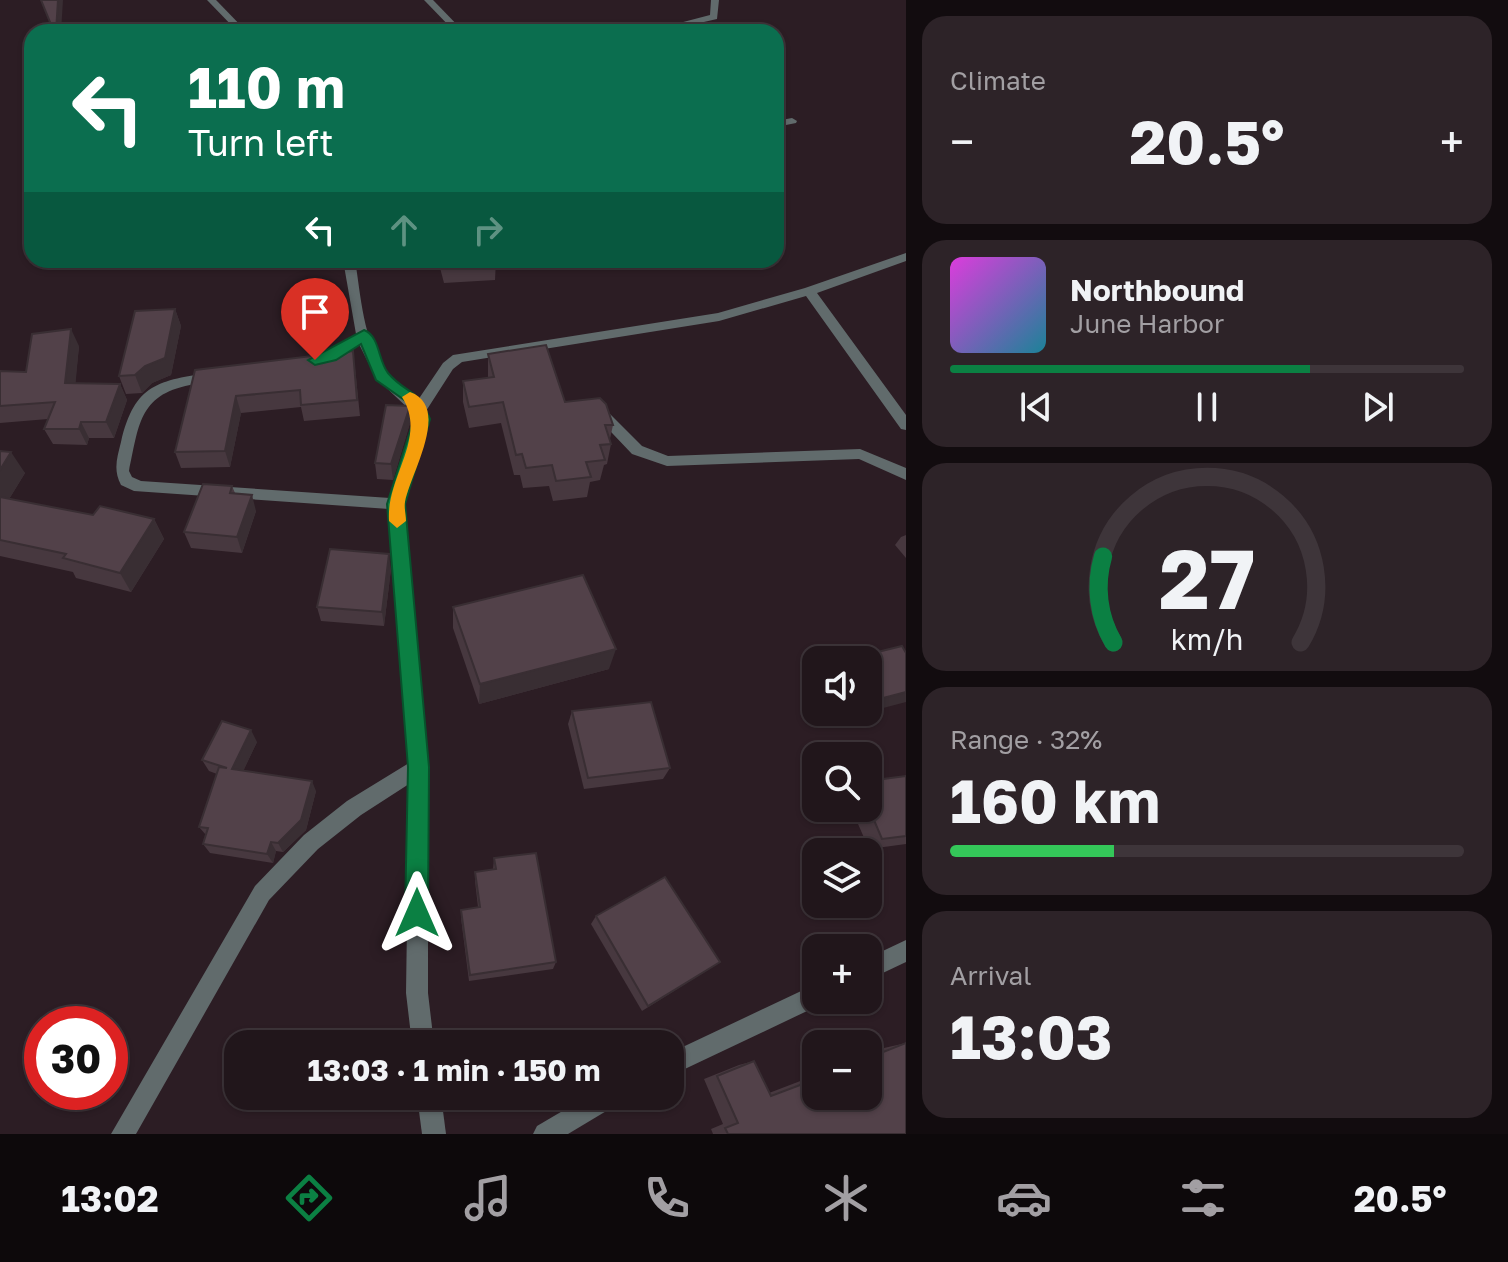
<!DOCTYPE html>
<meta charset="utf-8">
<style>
:root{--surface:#21161b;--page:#2d2328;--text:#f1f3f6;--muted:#a29fa3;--line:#3e353a;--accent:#0b8043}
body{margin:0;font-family:"Golos Text",sans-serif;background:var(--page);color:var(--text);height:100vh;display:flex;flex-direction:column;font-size:30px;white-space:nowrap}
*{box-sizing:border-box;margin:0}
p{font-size:26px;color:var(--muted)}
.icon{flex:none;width:44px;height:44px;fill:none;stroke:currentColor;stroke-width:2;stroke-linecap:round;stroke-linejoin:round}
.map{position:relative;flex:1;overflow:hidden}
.drawer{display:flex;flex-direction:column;gap:16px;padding:16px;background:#120c0f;width:602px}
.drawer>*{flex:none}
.top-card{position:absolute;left:24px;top:24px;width:760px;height:244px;border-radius:24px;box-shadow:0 2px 6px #0004,0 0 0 2px var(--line);background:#0b6e4f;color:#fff;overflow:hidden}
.tools{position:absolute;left:802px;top:646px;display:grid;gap:16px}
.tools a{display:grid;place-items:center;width:80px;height:80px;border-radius:16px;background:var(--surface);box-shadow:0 2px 6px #0004,0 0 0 2px var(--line);font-size:40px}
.speed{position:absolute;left:24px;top:1006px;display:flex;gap:16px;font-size:40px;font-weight:700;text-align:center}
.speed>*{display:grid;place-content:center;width:104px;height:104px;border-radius:50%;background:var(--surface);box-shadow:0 2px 6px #0004,0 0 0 2px var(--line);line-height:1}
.speed .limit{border:12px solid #d22;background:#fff;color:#111}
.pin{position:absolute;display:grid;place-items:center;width:68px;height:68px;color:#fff;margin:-82px -34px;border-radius:50% 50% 50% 0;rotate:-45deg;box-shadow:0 0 8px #0007}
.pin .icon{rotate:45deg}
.me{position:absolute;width:88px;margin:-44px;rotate:0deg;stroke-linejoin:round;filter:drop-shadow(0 0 6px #0008)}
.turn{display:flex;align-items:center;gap:28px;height:168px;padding:0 32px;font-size:36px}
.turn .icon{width:104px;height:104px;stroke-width:2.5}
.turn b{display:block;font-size:56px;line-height:68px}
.lanes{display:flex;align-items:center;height:76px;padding:0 32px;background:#0003;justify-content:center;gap:40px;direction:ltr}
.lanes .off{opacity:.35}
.big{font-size:60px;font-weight:700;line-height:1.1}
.drawer .tile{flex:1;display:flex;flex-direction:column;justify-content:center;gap:12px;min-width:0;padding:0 28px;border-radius:24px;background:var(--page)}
.drawer .dial{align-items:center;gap:0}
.dial svg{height:208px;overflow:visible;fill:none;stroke:var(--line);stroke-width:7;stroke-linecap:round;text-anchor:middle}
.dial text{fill:var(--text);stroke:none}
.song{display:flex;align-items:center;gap:24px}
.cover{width:96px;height:96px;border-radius:12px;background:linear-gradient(135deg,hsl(300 70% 55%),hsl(190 70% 35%))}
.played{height:8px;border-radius:4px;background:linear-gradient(90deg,var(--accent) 70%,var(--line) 70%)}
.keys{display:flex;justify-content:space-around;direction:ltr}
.heat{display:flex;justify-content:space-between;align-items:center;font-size:44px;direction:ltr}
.charge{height:12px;border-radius:6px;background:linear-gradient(90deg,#34c759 32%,var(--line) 0)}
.trip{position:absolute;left:224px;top:1030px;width:460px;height:80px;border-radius:24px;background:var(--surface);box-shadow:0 2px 6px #0004,0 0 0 2px var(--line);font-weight:700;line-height:80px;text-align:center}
.dock{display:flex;height:128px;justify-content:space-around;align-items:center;background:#0d090b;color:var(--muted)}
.dock .icon{width:56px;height:56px}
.dock .current{color:var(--accent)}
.dock b{font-size:36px;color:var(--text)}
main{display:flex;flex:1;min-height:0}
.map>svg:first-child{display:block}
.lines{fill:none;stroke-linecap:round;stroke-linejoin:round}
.street{fill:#616b6c;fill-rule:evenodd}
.wall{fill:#47383f}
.shaded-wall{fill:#392e33}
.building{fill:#524149;stroke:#392e33;stroke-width:2}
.route{fill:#0b8043;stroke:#07532c;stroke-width:2}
.slow{fill:#f59e0b}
</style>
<main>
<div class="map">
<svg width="906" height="1134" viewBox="0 0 906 1134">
<rect width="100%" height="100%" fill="#2c1d24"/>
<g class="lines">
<!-- street -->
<g class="street">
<path d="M207,0H216L247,32H238Z"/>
<path d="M424,0H433L464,32H455Z"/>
<path d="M711,0H719L717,19L660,32H645L710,15Z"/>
<path d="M792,118L797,121L796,123L776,127V121Z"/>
<path d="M906,253V261L817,293L906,415V430L901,429L806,296L719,321L462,362L453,369L426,411L429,419L404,504L428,767V993L434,1044H412L406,993L409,784L361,815L318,849L269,900L136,1134H111L255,886L304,835L347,801L409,763L389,509L134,491L121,485C113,470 117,458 121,442C135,383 158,381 213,372L220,377C212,384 200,383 190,385C138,395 139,427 129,471L132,477L141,481L390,498L415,419L412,412L376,378L359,344L336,359L315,364L308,360L310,357L327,353L356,334L343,260H355C361,296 363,340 385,370C394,383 408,389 418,400L443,363L453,355L718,313L805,288Z"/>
<path d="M599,406L604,408L642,446L668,456L860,449L906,468V480L859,459L667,466L632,454L594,414L592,411L594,408Z"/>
<path d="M906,940V962L868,980V958Z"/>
<path d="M816,984V1000H825L824,1003L670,1076V1053Z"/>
<path d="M417,1096H441L446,1134H422Z"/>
<path d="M588,1096H622L618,1104L568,1134H533L537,1126Z"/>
</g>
</g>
<!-- wall -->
<g class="wall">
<path d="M438,260H496L495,280L444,283Z"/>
<path d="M175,309L181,326L171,375L152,383L142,393L126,394L119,376Z"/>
<path d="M79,346L75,384H120L127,400L114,438H89L87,445L53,444L44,429L48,419L0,423V371L26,372Z"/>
<path d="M488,354L565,402L613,425L610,439L611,444L607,464L604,465L600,480L590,482L587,497L553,501L549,486L523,488L520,475H514L501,423L469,428L463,402V381L488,378Z"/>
<path d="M355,368L360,416L304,421L301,407L241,413L230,467L181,468L175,452L195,370Z"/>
<path d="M410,423L393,480L377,479L375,463Z"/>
<path d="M0,451L25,473L9,499L93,515L154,519L164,539L131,592L76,578L73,572L0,556Z"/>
<path d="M232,486L235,493L256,511L242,553L191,548L184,532Z"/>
<path d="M906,535V558L895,545L901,537Z"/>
<path d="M391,569L384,626L321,621L317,607Z"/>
<path d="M453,607L609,669L479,704L453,628Z"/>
<path d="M572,711L670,768L663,779L584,789L568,724Z"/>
<path d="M257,742L243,771L316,791L306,830L283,852L276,851L273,863L210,853L203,844L206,835L199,827L217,774L209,771L202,760Z"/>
<path d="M906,776V844L869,849L851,808H868V781Z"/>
<path d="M494,858L556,962L553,969L469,981L461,918V910L478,907L475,881V872L493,870Z"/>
<path d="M596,916L720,962L642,1011L591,924Z"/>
<path d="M906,1043V1134H713L711,1129L723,1124L704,1079L739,1065L754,1061L769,1093L816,1075V1096H868V1055L884,1048Z"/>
</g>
<!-- shaded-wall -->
<g class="shaded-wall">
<path d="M58,0H63L61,32H56Z"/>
<path d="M175,309L181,326L171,375L152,383L142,393L135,375L145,366Z"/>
<path d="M71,329L79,346L74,400L65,383Z"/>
<path d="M120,384L127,400L114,438L106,422Z"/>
<path d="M236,396L241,413L230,467L225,451Z"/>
<path d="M410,406V423L393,480L391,464Z"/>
<path d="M81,422L89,438L87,445L79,429Z"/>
<path d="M11,452L25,473L0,514V470Z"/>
<path d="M252,495L256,511L242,553L237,537Z"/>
<path d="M154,519L164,539L131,592L120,573Z"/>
<path d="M389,554L391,569L384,626L382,612Z"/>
<path d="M616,649L609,669L479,704L480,684Z"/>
<path d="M906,692V702L868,712V702Z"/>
<path d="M251,730L257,742L239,780L232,769Z"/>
<path d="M312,781L316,791L306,830L283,852L278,843Z"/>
<path d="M271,842L276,851L273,863L267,854Z"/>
</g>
<!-- building -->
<g class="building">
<path d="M41,0H58L56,32H54Z"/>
<path d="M442,260H496V262L444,266Z"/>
<path d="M175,309L165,358L145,366L135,375L119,376L135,311Z"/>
<path d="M71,329L65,383L120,384L106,422H81L79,429H44L55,402L0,406V371L26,372L32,334Z"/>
<path d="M546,345L565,402L600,398L606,404L613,425H605L611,444L600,445L605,460L586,462L591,477L556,481L552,465L526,468L522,454L516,455L503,402L469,407L463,381L494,377L488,354Z"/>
<path d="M353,351L357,400L301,405L300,390L236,396L225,451L175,452L195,370Z"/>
<path d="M386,405L410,406L391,464L375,463Z"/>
<path d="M0,451L11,452L0,470Z"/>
<path d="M203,484L232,486L230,493L252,495L237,537L184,532Z"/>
<path d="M0,497L93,515L100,506L154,519L120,573L63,558L66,554L0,540Z"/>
<path d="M330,549L389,554L382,612L317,607Z"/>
<path d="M583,575L616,649L480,684L453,607Z"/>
<path d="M902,646L906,653V692L868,702V660H845Z"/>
<path d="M651,702L670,768L588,778L572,711Z"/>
<path d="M222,721L251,730L232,769L312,781L301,820L278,843L271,842L267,854L203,844L208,828L199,827L219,767L227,768L202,760Z"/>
<path d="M906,776V836L882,839L868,806V781Z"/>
<path d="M536,853L556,962L470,975L461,910L480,907L475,872L496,869L494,858Z"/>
<path d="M665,877L720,962L648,1006L596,916Z"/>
<path d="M906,1043V1134H728L725,1128L738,1123L717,1076L754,1061L771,1096L816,1079V1096H868V1058Z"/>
</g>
<!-- route -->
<path class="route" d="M364,330C380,336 378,361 388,373C407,395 415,385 430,419L405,504L429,767L428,913L425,922L417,925L408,922L405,913L408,767L387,504L414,419L407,402L376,380L361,344L336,360L315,365L308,360Z"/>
<!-- slow -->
<path class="slow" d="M410,392C452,407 410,474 405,502C404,508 406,515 406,521L397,528L389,521C386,476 428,438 402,397Z"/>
</svg>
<div class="tools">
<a><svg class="icon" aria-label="sound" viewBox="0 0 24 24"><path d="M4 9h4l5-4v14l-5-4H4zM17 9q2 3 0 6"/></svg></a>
<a><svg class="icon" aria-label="search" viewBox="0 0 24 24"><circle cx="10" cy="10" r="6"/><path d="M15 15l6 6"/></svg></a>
<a><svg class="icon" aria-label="layers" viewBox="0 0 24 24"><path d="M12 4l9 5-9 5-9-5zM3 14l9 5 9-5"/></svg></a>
<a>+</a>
<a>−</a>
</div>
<div class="speed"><div class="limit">30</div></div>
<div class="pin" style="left:315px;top:360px;background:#d93025"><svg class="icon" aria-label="arrive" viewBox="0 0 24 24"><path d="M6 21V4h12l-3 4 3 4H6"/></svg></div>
<svg class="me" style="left:417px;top:913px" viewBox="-20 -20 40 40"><path d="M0-17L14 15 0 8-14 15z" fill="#0b8043" stroke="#fff" stroke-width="4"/></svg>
<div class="trip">13:03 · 1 min · 150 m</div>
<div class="top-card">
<div class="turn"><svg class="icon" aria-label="left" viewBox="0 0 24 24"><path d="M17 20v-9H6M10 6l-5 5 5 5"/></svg><div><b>110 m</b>Turn left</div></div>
<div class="lanes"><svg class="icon" aria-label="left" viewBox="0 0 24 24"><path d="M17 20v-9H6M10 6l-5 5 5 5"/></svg><svg class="icon off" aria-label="ahead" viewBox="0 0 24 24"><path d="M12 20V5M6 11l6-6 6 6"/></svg><svg class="icon off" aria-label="right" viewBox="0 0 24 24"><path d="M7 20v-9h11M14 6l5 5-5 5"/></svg></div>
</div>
</div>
<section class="drawer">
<div class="tile"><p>Climate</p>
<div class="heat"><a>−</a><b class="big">20.5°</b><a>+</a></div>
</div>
<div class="tile">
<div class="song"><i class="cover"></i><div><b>Northbound</b><p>June Harbor</p></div></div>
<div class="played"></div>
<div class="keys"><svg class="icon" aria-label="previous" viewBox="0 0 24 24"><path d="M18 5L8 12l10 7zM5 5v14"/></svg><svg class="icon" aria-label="pause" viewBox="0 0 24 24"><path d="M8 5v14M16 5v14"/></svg><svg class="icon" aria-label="next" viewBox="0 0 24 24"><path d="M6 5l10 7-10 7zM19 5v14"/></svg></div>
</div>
<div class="tile dial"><svg viewBox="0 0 100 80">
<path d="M14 69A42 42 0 1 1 86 69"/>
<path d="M14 69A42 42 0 0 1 10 36" stroke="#0b8043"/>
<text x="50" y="56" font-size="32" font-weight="700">27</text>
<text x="50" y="72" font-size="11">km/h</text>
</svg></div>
<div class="tile"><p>Range · 32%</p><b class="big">160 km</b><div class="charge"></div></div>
<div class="tile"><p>Arrival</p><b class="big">13:03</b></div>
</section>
</main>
<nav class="dock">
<b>13:02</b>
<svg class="icon current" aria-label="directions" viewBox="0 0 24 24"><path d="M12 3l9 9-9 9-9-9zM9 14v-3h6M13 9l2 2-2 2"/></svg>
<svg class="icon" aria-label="music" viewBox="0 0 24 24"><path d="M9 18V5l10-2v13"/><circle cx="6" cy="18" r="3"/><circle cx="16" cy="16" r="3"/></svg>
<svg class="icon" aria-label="phone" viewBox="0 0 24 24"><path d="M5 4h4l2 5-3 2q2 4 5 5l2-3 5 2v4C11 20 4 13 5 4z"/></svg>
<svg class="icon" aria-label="climate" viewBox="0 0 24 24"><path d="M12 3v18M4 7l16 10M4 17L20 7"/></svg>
<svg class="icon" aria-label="car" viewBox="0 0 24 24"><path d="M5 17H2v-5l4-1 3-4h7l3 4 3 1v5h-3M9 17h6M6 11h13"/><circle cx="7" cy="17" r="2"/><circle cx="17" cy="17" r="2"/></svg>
<svg class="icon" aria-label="filters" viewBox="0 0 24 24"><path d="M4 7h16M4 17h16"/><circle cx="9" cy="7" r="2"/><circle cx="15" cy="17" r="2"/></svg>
<b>20.5°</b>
</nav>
